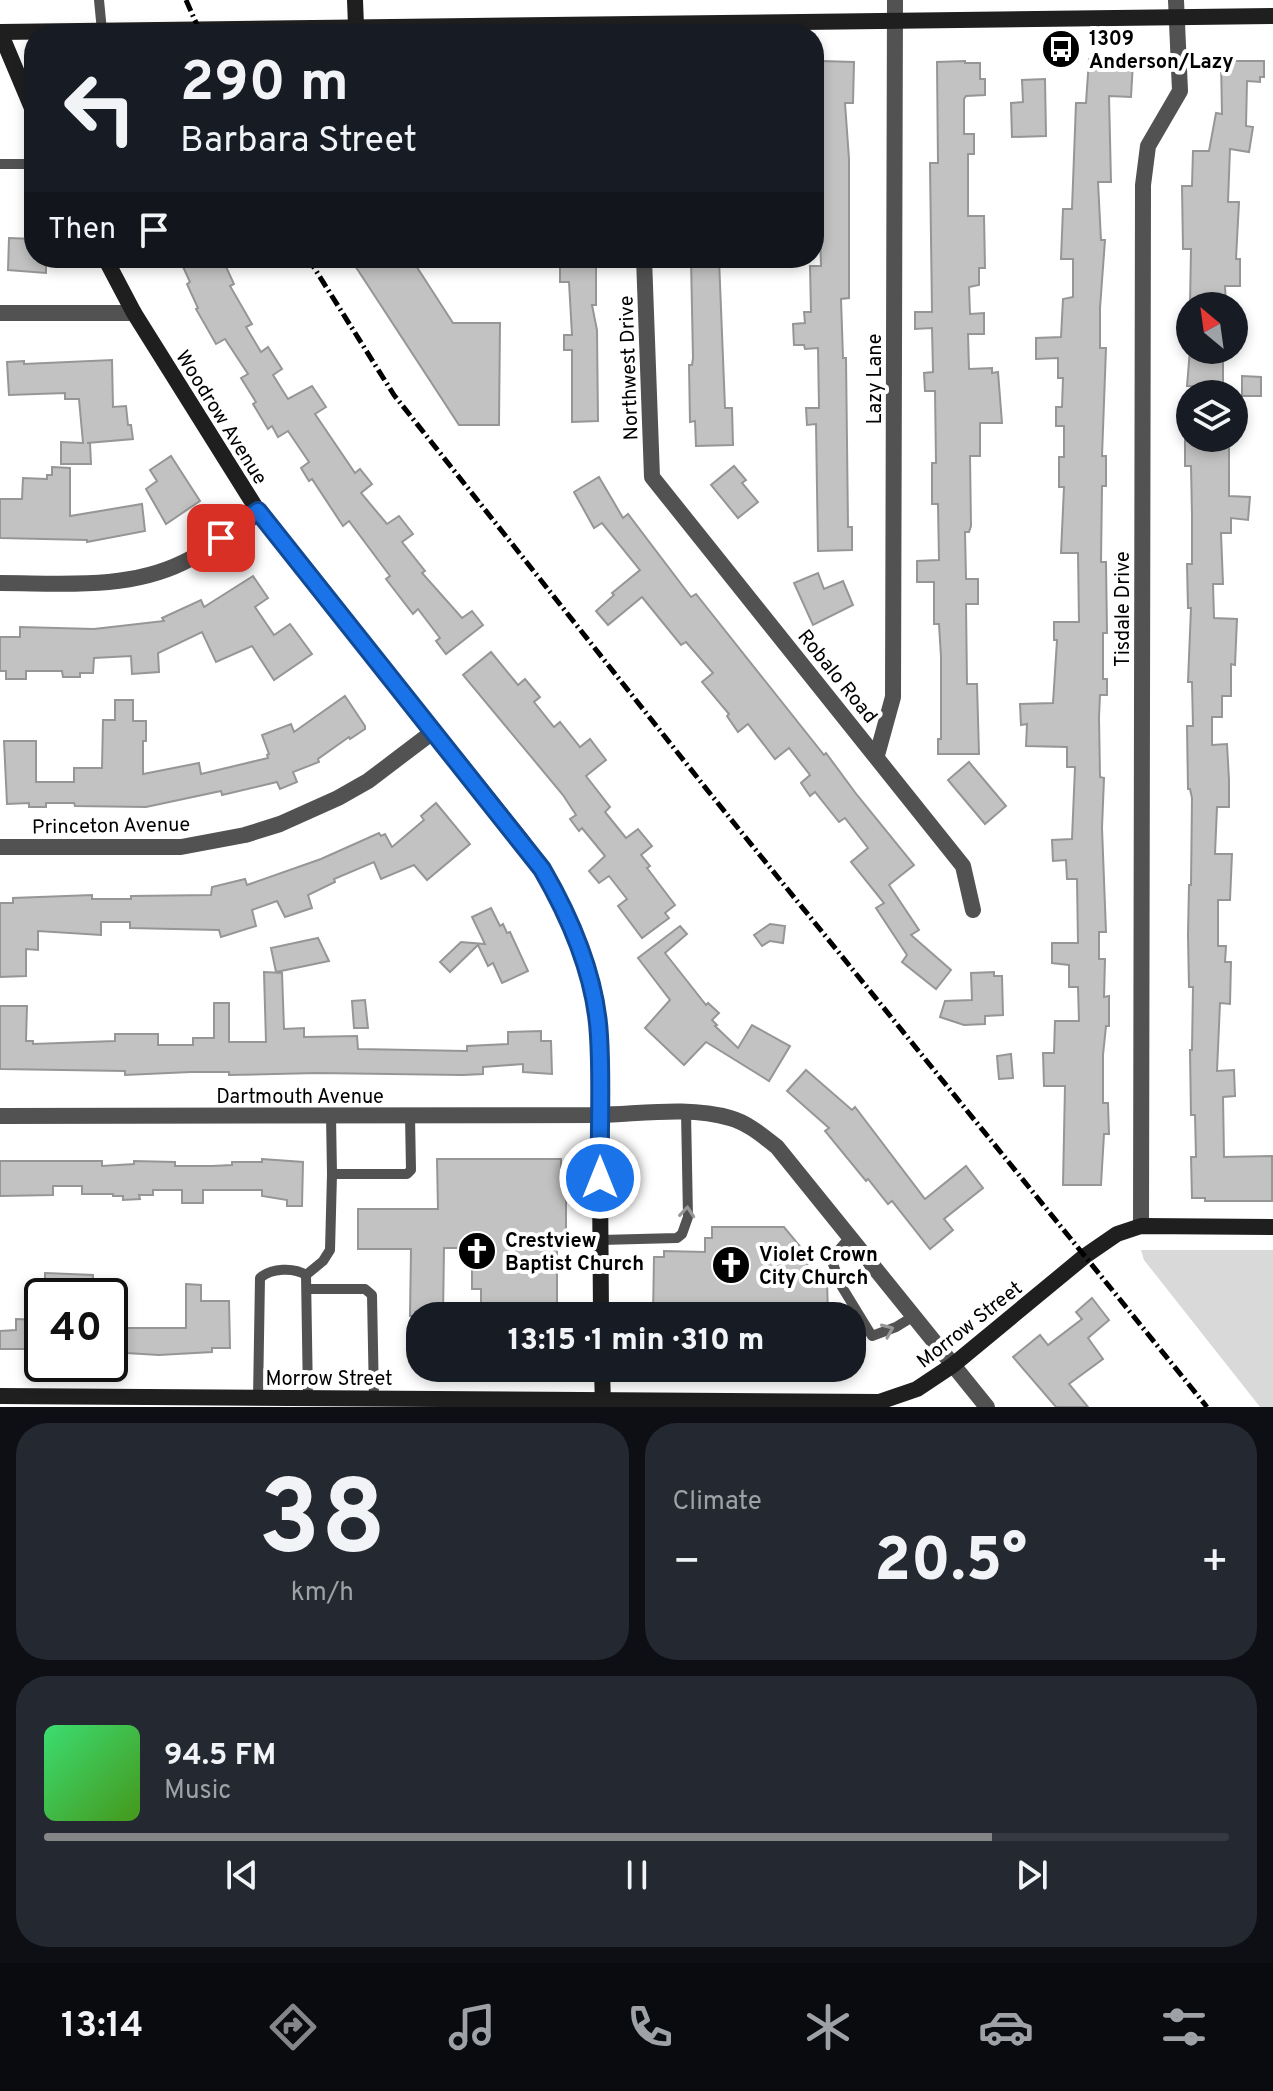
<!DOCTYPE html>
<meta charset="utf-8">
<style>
:root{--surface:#171b24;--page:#242831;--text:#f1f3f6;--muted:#9ea1a6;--line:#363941;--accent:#858687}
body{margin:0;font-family:Overpass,sans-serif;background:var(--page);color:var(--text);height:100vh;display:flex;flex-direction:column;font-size:30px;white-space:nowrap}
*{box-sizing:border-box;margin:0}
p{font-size:26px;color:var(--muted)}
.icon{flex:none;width:44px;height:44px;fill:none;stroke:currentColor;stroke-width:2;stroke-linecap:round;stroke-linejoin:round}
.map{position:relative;height:1407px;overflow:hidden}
.details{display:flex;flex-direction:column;gap:16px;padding:16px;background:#0d0f14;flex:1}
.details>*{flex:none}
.hud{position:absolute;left:24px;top:24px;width:800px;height:244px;border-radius:32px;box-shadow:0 4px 12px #0003;background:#171b24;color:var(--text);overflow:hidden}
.needle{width:52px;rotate:331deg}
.controls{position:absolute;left:1176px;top:292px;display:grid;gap:16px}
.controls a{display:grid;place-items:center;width:72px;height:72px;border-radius:50%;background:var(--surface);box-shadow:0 4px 12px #0003;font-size:40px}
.speed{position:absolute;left:24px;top:1278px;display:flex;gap:16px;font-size:40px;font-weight:700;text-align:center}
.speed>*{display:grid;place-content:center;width:104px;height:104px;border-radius:50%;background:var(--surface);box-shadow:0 4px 12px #0003;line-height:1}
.speed .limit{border:4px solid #111;border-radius:12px;background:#fff;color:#111}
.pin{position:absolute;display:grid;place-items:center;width:68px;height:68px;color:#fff;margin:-34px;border-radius:16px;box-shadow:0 4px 12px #0006}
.me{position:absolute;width:88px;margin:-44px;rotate:0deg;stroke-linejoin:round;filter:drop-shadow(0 0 6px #0008)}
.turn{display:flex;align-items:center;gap:28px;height:168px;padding:0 24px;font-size:36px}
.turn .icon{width:104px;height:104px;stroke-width:2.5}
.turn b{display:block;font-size:56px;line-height:68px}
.then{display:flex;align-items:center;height:76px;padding:0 24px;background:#0003;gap:16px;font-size:30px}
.big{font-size:60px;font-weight:800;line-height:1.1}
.details .widget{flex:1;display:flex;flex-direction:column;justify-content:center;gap:12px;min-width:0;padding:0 28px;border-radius:32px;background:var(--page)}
.details .dial{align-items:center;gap:0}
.dial b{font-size:104px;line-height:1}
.song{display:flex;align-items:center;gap:24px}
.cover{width:96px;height:96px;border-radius:12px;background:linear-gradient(135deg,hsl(140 70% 55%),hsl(100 70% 35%))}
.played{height:8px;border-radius:4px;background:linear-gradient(90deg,var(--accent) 80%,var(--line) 80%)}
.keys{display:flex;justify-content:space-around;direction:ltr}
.heat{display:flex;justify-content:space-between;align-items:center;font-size:44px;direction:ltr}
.details .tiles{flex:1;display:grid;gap:16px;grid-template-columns:1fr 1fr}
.widget:last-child{grid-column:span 2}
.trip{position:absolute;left:406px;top:1302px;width:460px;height:80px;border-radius:32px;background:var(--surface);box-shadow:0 4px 12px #0003;font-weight:800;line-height:80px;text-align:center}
.tabs{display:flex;height:128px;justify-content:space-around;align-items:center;background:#090b0e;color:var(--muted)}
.tabs .icon{width:56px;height:56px}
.tabs .selected{color:var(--accent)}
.tabs b{font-size:36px;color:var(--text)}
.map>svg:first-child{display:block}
.green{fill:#d9d9d9}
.building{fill:#c2c2c2;stroke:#969696;stroke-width:2}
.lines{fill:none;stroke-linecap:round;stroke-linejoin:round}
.lane{stroke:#525252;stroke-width:10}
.street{stroke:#525252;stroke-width:16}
.secondary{stroke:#1f1f1f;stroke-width:16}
.rail{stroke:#000;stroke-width:5;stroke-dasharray:12 4 2 4;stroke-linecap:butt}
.oneway{stroke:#979797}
.route-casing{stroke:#114b97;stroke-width:20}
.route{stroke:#1a73e8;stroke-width:14}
.labels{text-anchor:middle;stroke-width:8;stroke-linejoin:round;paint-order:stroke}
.poi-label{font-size:20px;font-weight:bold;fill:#000;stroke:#fff;text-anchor:start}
.street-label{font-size:20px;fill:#000;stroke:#fff}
</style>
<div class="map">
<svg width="1273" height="1407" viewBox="0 0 1273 1407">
<rect width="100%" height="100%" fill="#fff"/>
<!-- green -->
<path class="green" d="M1141,1250H1273V1407H1260L1144,1260Z"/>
<!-- building -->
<g class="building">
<path d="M1089,59L1133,62L1131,97L1109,96L1111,182H1098L1101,240H1105L1100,308V348H1106L1102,456H1106V486H1102L1101,562H1106L1107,633H1103V679H1107V695H1100L1099,717L1100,777L1104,778L1102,828L1106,932H1099V959H1105L1104,997L1109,996V1026H1106L1103,1055V1103H1108L1109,1134H1104L1101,1185H1063L1065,1086H1044L1043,1053H1054L1055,1021H1079L1078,987H1069V965L1052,963V943H1078L1077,879H1067L1066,860L1053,861L1052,840L1072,839L1075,767H1067V747L1026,746L1027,724L1021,725L1020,704L1053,703L1057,640H1054V622H1079L1078,553H1061L1064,487H1059V457H1064V426H1056V407H1062L1063,378H1058V358L1036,359V338L1061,337L1063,299L1073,297V259H1061L1063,209H1072L1076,103H1086Z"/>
<path d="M821,61L854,62L853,103H845L849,159V298L841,299L843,358H846L848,527H852V550L818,551L816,424L807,425L806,408H819L818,348L805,349L804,345H794L793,324L805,323L804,312H811L810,266H821L820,234H814V162H817L815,134H819L818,102H815V81L821,82Z"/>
<path d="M965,61V63H980V79H985V95L966,96L964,99V134H974V154H968V216H984L985,268H979V285L969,287L970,314L984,313V334H968L969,369L992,368V373L998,372L1002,423H980V456H970L971,526L969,532H965L966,579H978V604H966L967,684H977L979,754H938V739H941V657L939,624H934V582H917V561L939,560L938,504H932V463H936L935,391H925L924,373L933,372L932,328L915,329V312H932L930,163H938L937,62Z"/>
<path d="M1221,61H1264V77H1260V82L1247,81L1246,126L1253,127L1249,152L1230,149L1228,202H1239L1236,259H1240V286H1225L1226,306H1190L1191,249H1183L1182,186H1192L1193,151H1209L1216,113L1222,114Z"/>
<path d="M1045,79L1046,136L1012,137L1011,103L1023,102L1022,80Z"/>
<path d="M9,238L34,239V258H46V273L8,270Z"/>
<path d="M179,258H208L211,263L222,258L234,284L230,286L252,324L246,327L261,352L268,347L282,369L273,375L288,399L312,386L326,407L315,414L355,473L360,469L372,484L361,493L387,524L399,516L413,534L402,542L425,571L422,573L462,618L472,611L483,625L446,654L436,641L440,638L418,609L413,614L386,579L390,576L349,521L343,526L312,479L309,481L301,468L309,462L288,431L278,437L272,426L268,429L253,404L256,402L241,378L248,374L225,339L216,344L196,309L198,308L187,284L190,282Z"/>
<path d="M350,258H411L453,323H500L499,425H459Z"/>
<path d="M560,258H596V305H592L597,330L598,421L572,422V350H564V335H572L569,282H560Z"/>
<path d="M691,259H719L725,408H732L733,445L696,446L695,421L690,422L689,365H692L693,358Z"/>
<path d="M1190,350H1214V361H1223V387L1187,386Z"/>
<path d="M112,360L113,407L126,406L128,425H131L133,439L87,443H90L91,464H61V442L83,443L79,399H65V393L9,395L7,362L24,361V364Z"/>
<path d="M1242,376L1261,377V396H1242Z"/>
<path d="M1185,438H1229V496L1250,497L1248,520L1231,518V533H1221L1223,584H1213L1214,618L1237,619L1235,665L1231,664V696H1222V717H1212V745L1227,744L1229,780V807H1217L1215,854H1232L1230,900H1218V946H1226L1225,962H1231L1230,1004L1220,1003L1217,1071L1234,1070L1235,1096L1223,1097L1224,1157L1272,1156V1201H1205V1198H1192L1191,1157H1196L1195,1115H1191L1190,1050H1192L1193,987H1189L1188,935L1189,885H1191L1192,798L1190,789H1188L1187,726H1193L1192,682H1188L1191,608H1188L1187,564H1192V515L1191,466H1185Z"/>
<path d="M171,456L200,501L166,524L146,489L157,481L150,470Z"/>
<path d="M734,466L746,480L742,483L758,502L738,518L711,485Z"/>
<path d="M52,467L70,468V516L142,504L145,531L87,542V540L0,538V499H22L23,478L47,479V475H52Z"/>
<path d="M599,477L623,518L628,514L691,597L696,594L824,755L826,753L857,795L914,865L889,885L919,930L911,935L951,970L936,989L902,962L907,955L876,908L884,903L851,862L868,848L845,818L839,822L815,792L810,796L801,783L810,775L789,748L775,759L748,724L738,732L727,716L729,714L702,682L713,673L686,642L681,645L642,597L608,625L596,611L614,595L612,593L640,570L602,523L594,528L574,492Z"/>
<path d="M818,573L824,589L843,581L853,605L813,625L794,583Z"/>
<path d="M253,576L268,598L255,607L274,635L290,624L312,654L274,680L252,646L216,662L202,632L158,653L159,672L132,674L131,656L94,658L93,673H80V677H63L62,671H26V679H6V671H0V637H20V627L94,629L164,621L162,618L201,600L204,607Z"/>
<path d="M491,652L518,685L525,679L540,697L534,702L554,727L560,722L580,747L590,739L606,760L586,776L610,807L605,812L626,838L638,829L652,846L641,855L650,866L647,868L675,905L665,913L669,918L642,938L618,906L627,899L609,876L599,883L589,871L605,856L582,828L579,831L570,819L576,815L563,795L463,675Z"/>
<path d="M345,696L365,726V729L350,739L349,737L318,759L319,762L293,772L297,782L280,789L277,782L222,795L221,791L146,807L75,806L74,803H46V807H29V803L7,804L4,741H36V782H74V768H102L103,720H115V700H133V721H146V741H143V774L199,763L201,774L268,758L267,755L269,754L262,735L291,724L294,732Z"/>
<path d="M969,762L1006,806L985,824L948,780Z"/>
<path d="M436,803L470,844L427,880L414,865L381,879L374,862L334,879L335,882L308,895L312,908L285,917L277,901L252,910L256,926L221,937L219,930L130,928V922H101V935L38,931V950L26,949V976L0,977V903H13V898L92,895V899H131V896L211,895L212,887L245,879L247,885L321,859L379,833L381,836L385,834L392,847L424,820L421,816Z"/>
<path d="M491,908L500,926L503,924L507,933L510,932L528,971L502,983L493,963L488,966L478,945L450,972L440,962L461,942L485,944L472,917Z"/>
<path d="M770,924L785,926L783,943L770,941L762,946L754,935Z"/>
<path d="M680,926L687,934L665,953L706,1005L708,1003L719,1013L712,1020L717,1025L715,1026L738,1048L752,1025L790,1046L769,1081L706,1042L684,1065L645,1028L670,1000L638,958Z"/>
<path d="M318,938L329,961L276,972L271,948Z"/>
<path d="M264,972L282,973L284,1029L304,1028V1037L357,1036L358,1049L467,1051V1046L508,1044V1032L541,1031V1041H551L552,1074L523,1072V1064L483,1067V1074L463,1075L317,1073L229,1075V1072H191L125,1075V1071L0,1069V1006H27L26,1041H33V1044L115,1041V1034H158V1045H193V1038H214V1003H229V1042H266Z"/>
<path d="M994,972V976H1002L1003,1015L985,1016V1024L964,1025L940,1017L945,1001L972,1000L971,973Z"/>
<path d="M365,1000L368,1028H354L352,1001Z"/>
<path d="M1011,1054L1013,1078L999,1079L997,1056Z"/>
<path d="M806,1070L852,1110L855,1107L925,1199L966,1166L983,1188L944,1219L953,1230L930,1249L892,1201L888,1204L868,1179L866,1181L825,1131L829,1128L787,1091Z"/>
<path d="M262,1159L303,1162L302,1206H287V1200L262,1196V1190H203V1203H182V1190H153V1195H139L140,1199L123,1200V1196H113V1194H82V1186H53V1195L0,1196V1161H102V1166L134,1164V1161L175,1162V1166H212L232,1165V1162H262Z"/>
<path d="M437,1159H561V1168H566V1248H557V1316H481V1289H472V1248H444L443,1316H410L411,1249H358V1209H438Z"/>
<path d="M712,1227H784L808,1256L807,1279L827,1280L828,1316H653L654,1257H664V1251L705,1252V1238H712Z"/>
<path d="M45,1273L93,1275V1296H45Z"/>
<path d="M186,1284L201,1285V1301H229L230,1348H212V1352L159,1355L110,1352V1328H186Z"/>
<path d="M1092,1298L1109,1320L1088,1338L1103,1359L1069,1384L1088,1407H1056L1013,1357L1040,1335L1048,1345L1082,1319L1076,1312Z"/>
<path d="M16,1319L42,1320V1349H0V1331L16,1330Z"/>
</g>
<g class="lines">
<!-- lane -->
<g class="lane">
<path d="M99,0L102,31"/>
<path d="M0,164H34"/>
<path d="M331,1116L332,1174H407L411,1170L410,1116"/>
<path d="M850,1237L831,1259L842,1287L872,1336L896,1327L914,1316"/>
<path d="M601,1240L677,1238L682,1234L688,1217L686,1112"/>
<path d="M306,1275L323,1261L330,1250L332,1174"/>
<path d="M307,1289H365L372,1295L374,1399"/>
<path d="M258,1398L260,1278C271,1268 294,1267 306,1275L308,1398"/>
</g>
<!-- street -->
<g class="street">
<path d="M644,258L652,477L963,866L973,910"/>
<path d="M0,313H134"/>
<path d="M0,583C61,583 126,590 182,563C209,550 233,529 258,511"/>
<path d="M877,755L893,697L895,0"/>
<path d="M0,847H181L245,835L280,824L338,798L368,781L434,731"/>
<path d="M0,1116L599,1115C641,1114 689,1106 730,1118C748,1123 763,1136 777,1147L987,1407"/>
<path d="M1141,1226L1143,185L1148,146L1180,91L1176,0"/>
</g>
<!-- secondary -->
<g class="secondary">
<path d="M355,0L356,26"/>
<path d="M0,32L1273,16"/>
<path d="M0,32L34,113"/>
<path d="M105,258L134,313L258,511L523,842L542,869L567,917L588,974L595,1005L599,1035L601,1316"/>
<path d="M602,1368L603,1407"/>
<path d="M0,1396L879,1402L917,1389L953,1365L1085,1256L1117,1234L1141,1226L1273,1227"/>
</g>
<!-- rail -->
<g class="rail">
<path d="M186,0L201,34"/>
<path d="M308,258L394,395L708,791L1207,1407"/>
</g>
</g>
<!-- one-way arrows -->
<defs><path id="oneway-chevron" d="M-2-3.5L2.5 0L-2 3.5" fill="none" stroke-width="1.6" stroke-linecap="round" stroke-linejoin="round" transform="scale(2)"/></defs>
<g class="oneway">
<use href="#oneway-chevron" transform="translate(687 1212) rotate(-85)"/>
<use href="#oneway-chevron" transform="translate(888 1330) rotate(-23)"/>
</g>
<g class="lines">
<defs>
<path id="route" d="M221,538L258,511L542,869C571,919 596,977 599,1036C602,1083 599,1131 600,1178"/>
</defs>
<!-- route casing -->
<use href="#route" class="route-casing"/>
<!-- route -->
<use href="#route" class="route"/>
</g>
<!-- icons -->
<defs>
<symbol id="bus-disc" viewBox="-11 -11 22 22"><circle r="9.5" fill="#000" stroke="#fff"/><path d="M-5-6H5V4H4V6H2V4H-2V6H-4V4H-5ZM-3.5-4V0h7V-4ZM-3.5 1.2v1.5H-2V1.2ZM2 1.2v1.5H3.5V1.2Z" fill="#fff"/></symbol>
<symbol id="church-disc" viewBox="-11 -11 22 22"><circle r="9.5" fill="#000" stroke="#fff"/><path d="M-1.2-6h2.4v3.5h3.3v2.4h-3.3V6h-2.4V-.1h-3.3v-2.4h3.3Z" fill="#fff"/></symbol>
</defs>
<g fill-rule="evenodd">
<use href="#bus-disc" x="1039" y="27" width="44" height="44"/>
<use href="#church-disc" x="455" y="1229" width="44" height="44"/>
<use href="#church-disc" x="709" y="1243" width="44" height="44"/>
</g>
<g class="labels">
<!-- poi labels -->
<g class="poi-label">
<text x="1089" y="45">1309<tspan x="1089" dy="23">Anderson/Lazy</tspan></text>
<text x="505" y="1247">Crestview<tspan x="505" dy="23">Baptist Church</tspan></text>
<text x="759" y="1261">Violet Crown<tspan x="759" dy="23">City Church</tspan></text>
</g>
<!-- street labels -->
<g class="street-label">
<text transform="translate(628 368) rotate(-92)" y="7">Northwest Drive</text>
<text transform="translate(874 379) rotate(-90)" y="7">Lazy Lane</text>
<text transform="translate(222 417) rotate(58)" y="7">Woodrow Avenue</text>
<text transform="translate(1122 609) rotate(-90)" y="7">Tisdale Drive</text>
<text transform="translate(838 676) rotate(51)" y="7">Robalo Road</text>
<text transform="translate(111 825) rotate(-1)" y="7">Princeton Avenue</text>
<text x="300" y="1103">Dartmouth Avenue</text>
<text transform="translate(969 1324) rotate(-38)" y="7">Morrow Street</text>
<text x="329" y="1385">Morrow Street</text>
</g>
</g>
</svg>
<div class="controls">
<a><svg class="needle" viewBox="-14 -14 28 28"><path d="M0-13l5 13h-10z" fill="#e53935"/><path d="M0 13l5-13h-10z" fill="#9ea1a6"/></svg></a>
<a><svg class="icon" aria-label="layers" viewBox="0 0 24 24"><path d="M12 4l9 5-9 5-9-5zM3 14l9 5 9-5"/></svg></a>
</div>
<div class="speed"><div class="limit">40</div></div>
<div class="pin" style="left:221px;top:538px;background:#d93025"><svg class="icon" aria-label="arrive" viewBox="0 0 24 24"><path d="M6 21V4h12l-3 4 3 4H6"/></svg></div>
<svg class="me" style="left:600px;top:1178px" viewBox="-20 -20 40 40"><circle r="17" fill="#1a73e8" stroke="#fff" stroke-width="3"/><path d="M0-11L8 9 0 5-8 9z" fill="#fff"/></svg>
<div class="trip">13:15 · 1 min · 310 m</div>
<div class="hud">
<div class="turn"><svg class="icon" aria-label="left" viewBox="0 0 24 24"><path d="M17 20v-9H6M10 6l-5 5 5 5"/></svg><div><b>290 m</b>Barbara Street</div></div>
<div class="then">Then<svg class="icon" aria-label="arrive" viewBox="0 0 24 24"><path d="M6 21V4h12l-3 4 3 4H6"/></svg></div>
</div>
</div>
<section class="details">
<div class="tiles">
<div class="widget dial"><b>38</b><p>km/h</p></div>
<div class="widget"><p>Climate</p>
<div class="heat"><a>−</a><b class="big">20.5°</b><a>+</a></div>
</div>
<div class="widget">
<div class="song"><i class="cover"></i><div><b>94.5 FM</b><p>Music</p></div></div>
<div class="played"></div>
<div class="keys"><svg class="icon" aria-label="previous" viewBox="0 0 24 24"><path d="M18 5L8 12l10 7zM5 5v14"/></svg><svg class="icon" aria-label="pause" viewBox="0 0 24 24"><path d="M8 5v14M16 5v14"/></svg><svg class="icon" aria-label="next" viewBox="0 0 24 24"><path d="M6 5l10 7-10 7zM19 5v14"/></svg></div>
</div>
</div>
</section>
<nav class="tabs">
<b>13:14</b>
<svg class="icon selected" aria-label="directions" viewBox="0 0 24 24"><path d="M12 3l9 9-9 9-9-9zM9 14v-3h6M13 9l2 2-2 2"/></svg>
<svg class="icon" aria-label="music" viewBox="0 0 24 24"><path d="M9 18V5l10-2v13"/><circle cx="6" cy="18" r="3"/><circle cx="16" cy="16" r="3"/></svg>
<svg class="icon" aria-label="phone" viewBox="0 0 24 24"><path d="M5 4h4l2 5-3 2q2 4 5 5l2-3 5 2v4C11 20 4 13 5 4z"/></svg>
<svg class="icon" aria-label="climate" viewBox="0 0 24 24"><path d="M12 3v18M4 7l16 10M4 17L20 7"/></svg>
<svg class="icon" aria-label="car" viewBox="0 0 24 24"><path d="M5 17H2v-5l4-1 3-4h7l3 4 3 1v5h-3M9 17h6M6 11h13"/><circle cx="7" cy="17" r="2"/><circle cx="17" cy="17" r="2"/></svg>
<svg class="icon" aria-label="filters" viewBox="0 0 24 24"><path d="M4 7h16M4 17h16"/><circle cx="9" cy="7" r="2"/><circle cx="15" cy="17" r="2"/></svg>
</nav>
